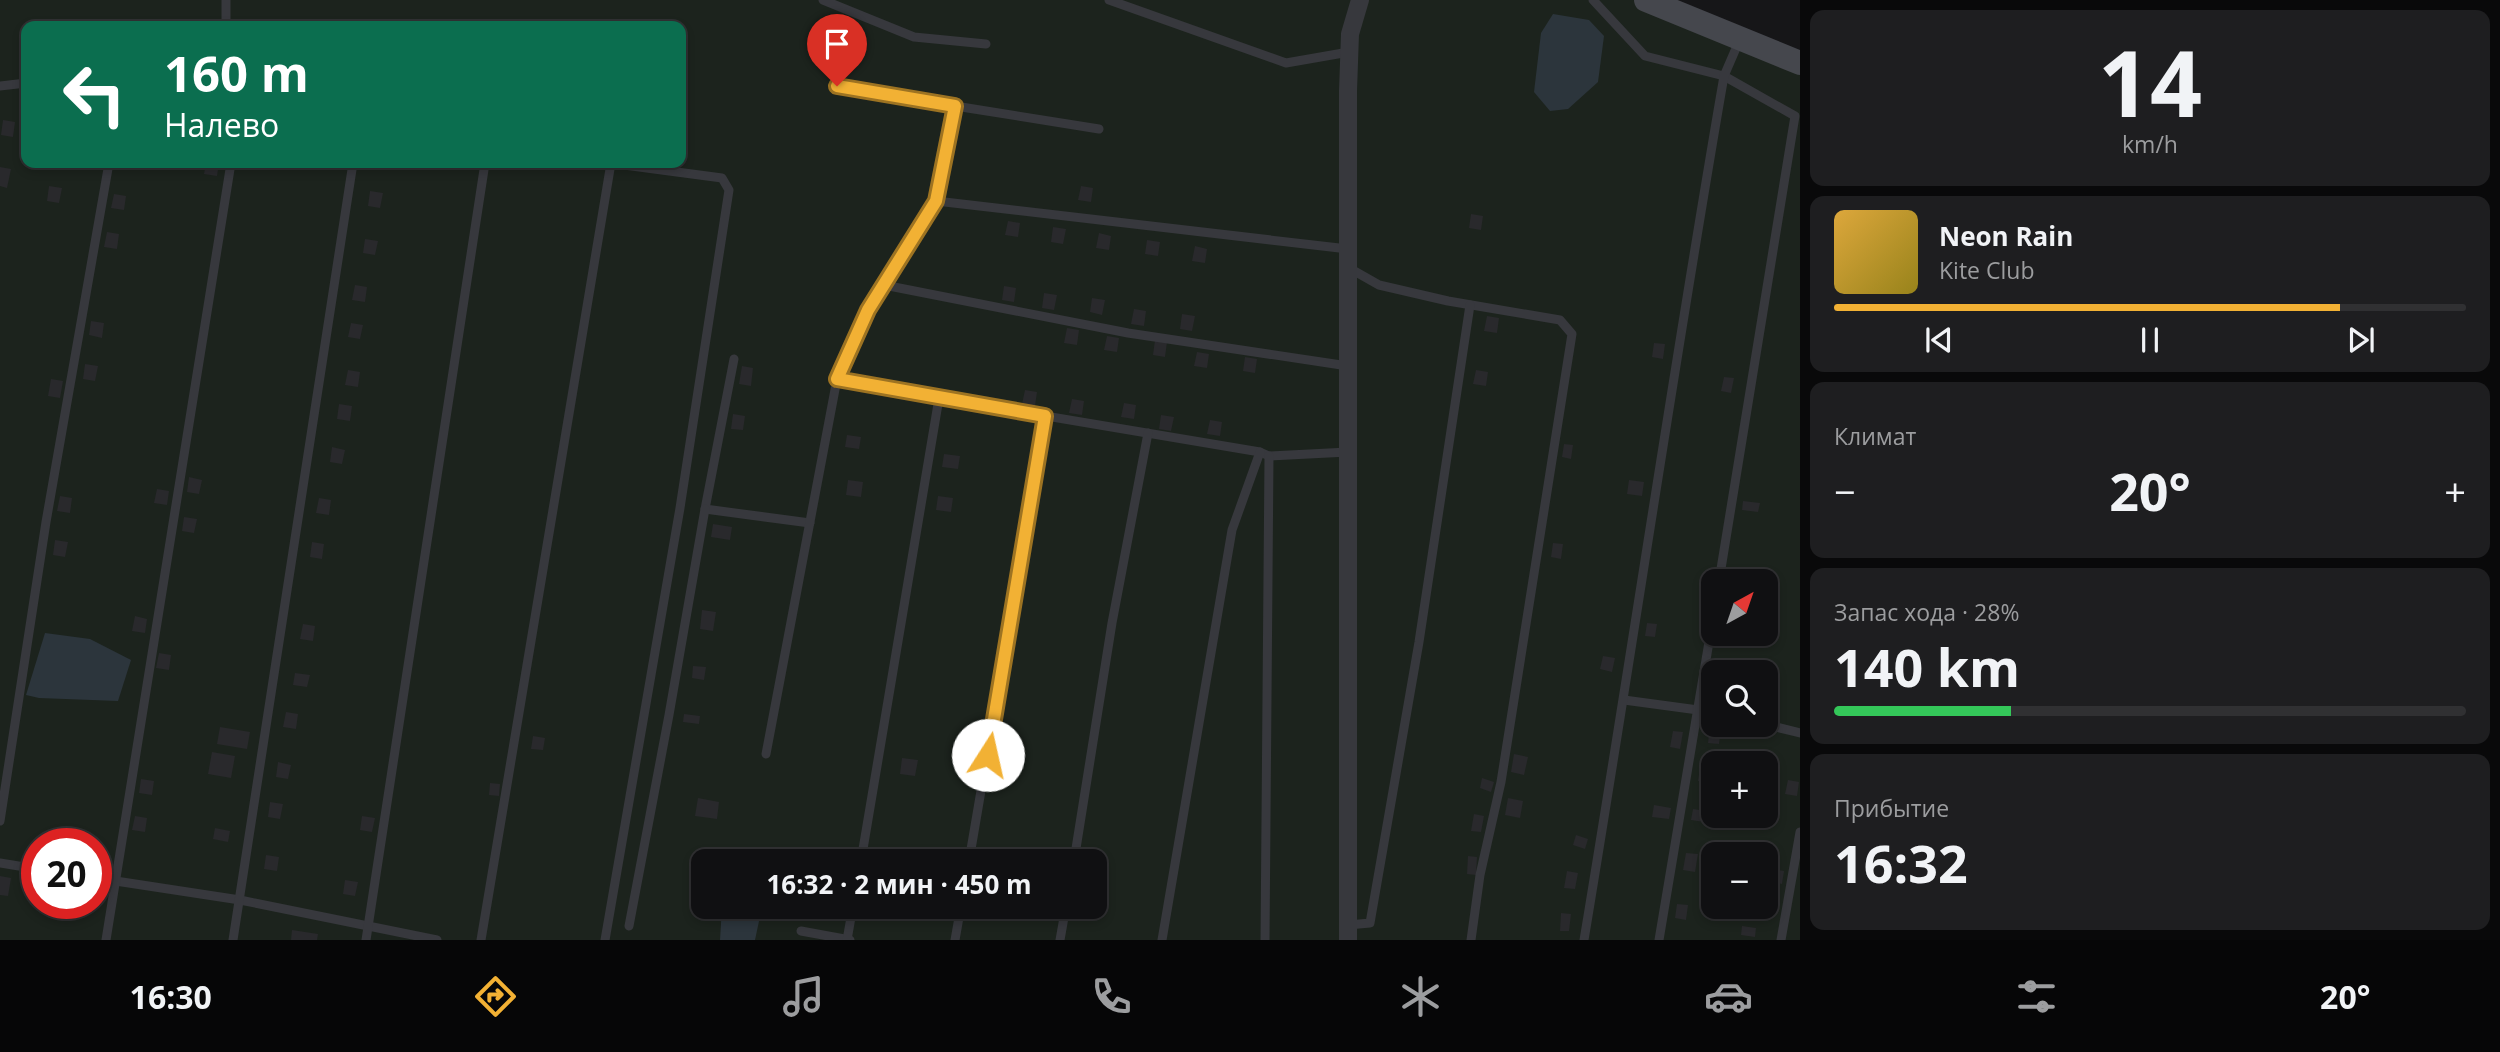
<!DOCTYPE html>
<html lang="ru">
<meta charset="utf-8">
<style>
:root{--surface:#101012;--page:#1e1e20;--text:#f1f3f6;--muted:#9c9d9f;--line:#303032;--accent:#f2b134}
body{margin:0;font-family:"Open Sans",sans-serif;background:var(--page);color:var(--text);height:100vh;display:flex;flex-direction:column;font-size:26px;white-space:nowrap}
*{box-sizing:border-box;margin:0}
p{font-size:23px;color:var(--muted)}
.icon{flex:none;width:38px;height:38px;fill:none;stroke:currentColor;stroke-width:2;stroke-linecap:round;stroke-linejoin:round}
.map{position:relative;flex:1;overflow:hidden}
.sheet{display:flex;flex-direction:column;gap:10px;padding:10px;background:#09090a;width:700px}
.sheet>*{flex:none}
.top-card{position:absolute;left:21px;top:21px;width:665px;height:147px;border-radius:14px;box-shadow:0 4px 10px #0003,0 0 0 2px var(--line);background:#0b6e4f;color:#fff;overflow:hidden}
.needle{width:46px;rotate:40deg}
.tools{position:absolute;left:1701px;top:569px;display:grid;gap:14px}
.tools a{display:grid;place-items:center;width:77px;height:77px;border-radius:14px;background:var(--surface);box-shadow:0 4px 10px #0003,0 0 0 2px var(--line);font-size:35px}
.speed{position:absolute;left:21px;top:828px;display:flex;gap:14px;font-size:35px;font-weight:700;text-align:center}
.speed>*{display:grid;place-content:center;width:91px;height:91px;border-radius:50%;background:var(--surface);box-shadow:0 4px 10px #0003,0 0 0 2px var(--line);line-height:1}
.speed .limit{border:10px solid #d22;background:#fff;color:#111}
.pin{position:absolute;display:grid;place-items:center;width:60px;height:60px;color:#fff;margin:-72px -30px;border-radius:50% 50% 50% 0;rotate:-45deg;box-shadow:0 0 7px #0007}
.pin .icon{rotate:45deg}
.me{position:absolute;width:77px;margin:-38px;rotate:10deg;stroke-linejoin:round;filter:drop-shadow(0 0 5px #0008)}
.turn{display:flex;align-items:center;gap:24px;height:147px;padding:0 28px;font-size:32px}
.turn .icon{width:91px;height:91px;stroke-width:2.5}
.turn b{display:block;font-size:49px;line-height:60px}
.big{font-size:52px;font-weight:700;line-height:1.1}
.sheet .card{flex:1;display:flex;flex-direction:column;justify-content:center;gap:10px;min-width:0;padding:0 24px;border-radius:14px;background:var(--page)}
.sheet .dial{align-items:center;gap:0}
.dial b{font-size:91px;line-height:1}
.song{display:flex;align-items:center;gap:21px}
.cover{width:84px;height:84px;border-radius:10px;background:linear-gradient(135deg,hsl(40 70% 55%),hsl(50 70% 35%))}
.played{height:7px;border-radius:4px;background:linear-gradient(90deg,var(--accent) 80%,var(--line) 80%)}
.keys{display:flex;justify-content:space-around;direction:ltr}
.heat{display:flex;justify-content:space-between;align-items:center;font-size:38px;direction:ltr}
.charge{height:10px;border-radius:5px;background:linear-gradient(90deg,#34c759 28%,var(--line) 0)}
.trip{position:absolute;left:691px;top:849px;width:416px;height:70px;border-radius:14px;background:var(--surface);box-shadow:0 4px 10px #0003,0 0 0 2px var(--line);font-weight:700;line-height:70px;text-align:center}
.dock{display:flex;height:112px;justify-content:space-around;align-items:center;background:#060607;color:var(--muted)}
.dock .icon{width:49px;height:49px}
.dock .selected{color:var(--accent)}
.dock b{font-size:32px;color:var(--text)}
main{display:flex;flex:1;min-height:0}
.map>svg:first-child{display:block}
.green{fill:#1c231d;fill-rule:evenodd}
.water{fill:#2c353c}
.building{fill:#29292c}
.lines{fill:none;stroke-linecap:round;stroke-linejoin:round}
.lane{stroke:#37383d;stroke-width:9}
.street{stroke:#37383d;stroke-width:18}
.secondary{stroke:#45474d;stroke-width:24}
.route-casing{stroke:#9d7322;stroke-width:18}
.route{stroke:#f2b134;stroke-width:12}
</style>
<main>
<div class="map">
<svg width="1800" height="940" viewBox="0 0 1800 940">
<rect width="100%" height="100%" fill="#161618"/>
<!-- green -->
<path class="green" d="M0,0H1646L1800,63V940H0ZM26,26H681V163H26ZM1713,581H1766V634H1713ZM1713,672H1766V724H1713ZM1713,763H1766V816H1713ZM37,844H96V903H37ZM1713,854H1766V906H1713ZM704,861H1096V906H704Z"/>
<!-- water -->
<g class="water">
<path d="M1553,14L1589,20L1604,36L1598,82L1568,109L1550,111L1534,92L1541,33Z"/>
<path d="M45,633L90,639L131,660L118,701L39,698L26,695Z"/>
<path d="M722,907H762L755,940H720Z"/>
</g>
<!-- building -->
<g class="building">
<path d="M3,120L15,122L13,137L1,135Z"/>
<path d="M206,163H219L217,176L204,174Z"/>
<path d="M0,167L11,169L7,188L0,186Z"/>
<path d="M49,186L62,188L59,203L47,201Z"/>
<path d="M1081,186L1093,188L1091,202L1078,200Z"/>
<path d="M370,191L383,193L380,208L368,206Z"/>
<path d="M114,194L126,196L124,210L111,208Z"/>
<path d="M1471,214L1483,216L1481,230L1469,228Z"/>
<path d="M1008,221L1020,223L1018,237L1005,235Z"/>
<path d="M1053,227L1066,229L1063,244L1051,242Z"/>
<path d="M107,232L119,234L117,249L104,247Z"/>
<path d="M1099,233L1111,236L1109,250L1096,248Z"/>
<path d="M365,239L378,241L375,255L363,253Z"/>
<path d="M1147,240L1160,242L1158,256L1145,254Z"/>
<path d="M1195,246L1207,249L1205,263L1192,261Z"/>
<path d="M355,285L367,287L365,302L352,300Z"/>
<path d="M1004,286L1016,288L1014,302L1002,300Z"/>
<path d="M1044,293L1057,295L1054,310L1042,308Z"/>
<path d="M1092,298L1105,300L1102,315L1090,312Z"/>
<path d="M1134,309L1146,311L1144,326L1131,324Z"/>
<path d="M1182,314L1195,316L1192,331L1180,329Z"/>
<path d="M1487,316L1499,318L1497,333L1484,331Z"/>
<path d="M91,321L104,323L102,338L89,335Z"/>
<path d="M351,323L363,325L360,339L348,337Z"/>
<path d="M1067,328L1079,330L1077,345L1064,343Z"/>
<path d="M1107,336L1119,338L1117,352L1104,350Z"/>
<path d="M1155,340L1167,342L1165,357L1153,355Z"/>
<path d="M1654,343L1665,344L1663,359L1652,357Z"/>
<path d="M1197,352L1209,354L1207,368L1194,366Z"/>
<path d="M1245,357L1257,359L1255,373L1243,371Z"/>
<path d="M85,364L98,366L95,381L83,379Z"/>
<path d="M742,366L753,368L751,386L739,384Z"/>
<path d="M348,370L360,372L358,387L345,385Z"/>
<path d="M1476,370L1488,372L1486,386L1473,384Z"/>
<path d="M1724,377L1734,378L1731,393L1721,391Z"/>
<path d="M51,379L63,381L60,398L48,396Z"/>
<path d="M1025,390L1037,392L1035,406L1022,404Z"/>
<path d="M1072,399L1084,401L1082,415L1069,413Z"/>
<path d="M1124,403L1136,405L1134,419L1121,417Z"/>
<path d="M339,404L352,406L350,421L337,419Z"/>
<path d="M733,414L745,416L743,430L731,429Z"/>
<path d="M1161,415L1174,417L1171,431L1159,429Z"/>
<path d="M1210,420L1222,422L1220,436L1207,434Z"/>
<path d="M847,435L861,437L859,449L845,447Z"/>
<path d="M1564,444L1573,445L1571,459L1562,457Z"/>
<path d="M332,447L345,450L342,464L330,462Z"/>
<path d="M944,454L960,456L958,469L942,467Z"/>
<path d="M189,477L202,480L199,494L187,492Z"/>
<path d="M848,480L863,482L861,497L846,495Z"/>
<path d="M1629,480L1644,482L1642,496L1627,494Z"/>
<path d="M157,489L169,491L167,505L154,503Z"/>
<path d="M60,496L72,498L70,513L57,511Z"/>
<path d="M938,496L953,498L951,512L936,510Z"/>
<path d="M319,498L331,500L329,515L316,513Z"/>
<path d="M1743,501L1760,503L1758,512L1742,510Z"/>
<path d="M184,517L197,519L194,533L182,531Z"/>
<path d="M713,524L732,527L730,540L711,537Z"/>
<path d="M55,540L68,542L65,557L53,555Z"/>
<path d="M312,542L324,544L322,559L310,557Z"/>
<path d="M1553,543L1563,544L1561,559L1551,557Z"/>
<path d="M702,610L716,612L713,631L700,629Z"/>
<path d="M135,616L147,619L145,633L132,631Z"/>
<path d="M1647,623L1657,624L1655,637L1645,636Z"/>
<path d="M303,624L315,626L313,641L300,639Z"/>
<path d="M1724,634H1734L1732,647L1722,645Z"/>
<path d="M159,653L171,655L169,670L156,668Z"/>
<path d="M1603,656L1615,658L1612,672L1600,669Z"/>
<path d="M693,666L706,667L704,680L692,678Z"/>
<path d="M295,673L310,675L307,687L293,685Z"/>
<path d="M286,712L298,714L296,729L283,727Z"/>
<path d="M684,714L700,716L699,724L683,722Z"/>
<path d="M220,727L250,732L247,749L217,744Z"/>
<path d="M1710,727L1721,729L1719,744L1708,743Z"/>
<path d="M1673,731L1683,732L1680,749L1670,747Z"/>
<path d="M533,736L545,738L543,750L531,749Z"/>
<path d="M212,752L235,756L231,778L208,774Z"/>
<path d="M1514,754L1528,757L1524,775L1511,772Z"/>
<path d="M902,758L918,760L915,776L900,774Z"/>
<path d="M278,762L291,765L288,779L276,777Z"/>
<path d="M1700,768L1713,770V783L1698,781Z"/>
<path d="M1482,778L1494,782L1491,792L1480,788Z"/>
<path d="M141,779L154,781L152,795L139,793Z"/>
<path d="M1788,780L1799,782L1797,796L1785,794Z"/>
<path d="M490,783L500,784L499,796L489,795Z"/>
<path d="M698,798L719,802L717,819L695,816Z"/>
<path d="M1508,798L1523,801L1520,818L1505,815Z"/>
<path d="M270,802L283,804L280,819L268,817Z"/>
<path d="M1654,805L1671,808L1669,819L1652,817Z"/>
<path d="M1693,809L1706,811L1704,822L1691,820Z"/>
<path d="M1474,814L1484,816L1481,832L1471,831Z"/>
<path d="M135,816L147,818L145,832L132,830Z"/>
<path d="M362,816L375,818L372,832L360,830Z"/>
<path d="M215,828L230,831L228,842L213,839Z"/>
<path d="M1576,835L1588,839L1585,849L1573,845Z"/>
<path d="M1686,853L1698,854L1695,872L1683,870Z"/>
<path d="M266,855L279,857L277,871L264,869Z"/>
<path d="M1468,856L1477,857L1476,875L1467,874Z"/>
<path d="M1772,869L1784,871L1782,884L1770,882Z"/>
<path d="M1567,871L1578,873L1575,889L1564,888Z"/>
<path d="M0,876L11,878L8,896L0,895Z"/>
<path d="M345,880L358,882L355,896L343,894Z"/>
<path d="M1677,904L1688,905L1686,920L1675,918Z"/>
<path d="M1561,913L1571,914L1569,931H1560Z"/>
<path d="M1742,926L1756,928L1755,937L1741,935Z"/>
<path d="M292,930L318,934L317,940H291Z"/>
</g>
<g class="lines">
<!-- lane -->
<g class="lane">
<path d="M226,0V26"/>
<path d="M823,0L914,37L986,44"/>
<path d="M1109,0L1286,63L1349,52"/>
<path d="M1593,0L1645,56L1724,76L1795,116L1719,581"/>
<path d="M0,86L26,83"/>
<path d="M837,86L955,106"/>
<path d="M936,201L955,106L1099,129"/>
<path d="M1348,249L936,201L868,310L837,379L939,398L1260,452L1269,456L1348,452"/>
<path d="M1349,268L1379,285L1448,301L1560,320L1572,334L1501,782L1480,875L1471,940"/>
<path d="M884,285L1128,333L1348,366"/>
<path d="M734,359L705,509L810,523"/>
<path d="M1624,700L1713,712"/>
<path d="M1764,724L1800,733"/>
<path d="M766,754L837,379"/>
<path d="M0,821L46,522L109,163"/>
<path d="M861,861L939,398"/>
<path d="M969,861L1045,416"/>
<path d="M1074,861L1112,623L1148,433"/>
<path d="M0,863L37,869"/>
<path d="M96,878L240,900L437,940"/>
<path d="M1348,925L1370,923L1419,642L1470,305"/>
<path d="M629,926L669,715L705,509"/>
<path d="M801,931L850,940"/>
<path d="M106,940L231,163"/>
<path d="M233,940L353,163"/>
<path d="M366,940L485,163"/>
<path d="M481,940L611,163"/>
<path d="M605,940L680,508L729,190L722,178L609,163"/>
<path d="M847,940L853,906"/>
<path d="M955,940L961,906"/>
<path d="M1060,940L1066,906"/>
<path d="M1162,940L1232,530L1260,452"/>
<path d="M1265,940L1269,456"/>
<path d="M1584,940C1632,652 1674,364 1724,76L1740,39"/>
<path d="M1659,940L1713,618"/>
<path d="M1781,940L1800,832"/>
</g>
<!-- street -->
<path class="street" d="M1348,940V91L1350,34L1360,0"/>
<!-- secondary -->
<path class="secondary" d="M1646,0L1800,63"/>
</g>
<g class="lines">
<defs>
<path id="route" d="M837,86L955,106L936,201L868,310L837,379L1045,416L988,755"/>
</defs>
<!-- route casing -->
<use href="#route" class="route-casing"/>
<!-- route -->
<use href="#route" class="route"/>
</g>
</svg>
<div class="tools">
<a><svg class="needle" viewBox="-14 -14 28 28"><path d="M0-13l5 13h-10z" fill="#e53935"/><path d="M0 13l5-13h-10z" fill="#9c9d9f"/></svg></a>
<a><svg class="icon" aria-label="search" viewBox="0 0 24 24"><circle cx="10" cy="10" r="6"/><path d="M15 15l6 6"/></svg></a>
<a>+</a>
<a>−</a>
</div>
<div class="speed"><div class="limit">20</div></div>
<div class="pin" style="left:837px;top:86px;background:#d93025"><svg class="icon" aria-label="arrive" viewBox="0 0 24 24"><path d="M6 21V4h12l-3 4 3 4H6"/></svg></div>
<svg class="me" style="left:988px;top:755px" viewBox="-20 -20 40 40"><circle r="19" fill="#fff"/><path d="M0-13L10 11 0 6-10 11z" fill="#f2b134"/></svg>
<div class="trip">16:32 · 2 мин · 450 m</div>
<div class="top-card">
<div class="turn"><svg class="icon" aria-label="left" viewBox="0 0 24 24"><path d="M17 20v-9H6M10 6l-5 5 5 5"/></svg><div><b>160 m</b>Налево</div></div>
</div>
</div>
<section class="sheet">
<div class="card dial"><b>14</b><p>km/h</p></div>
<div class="card">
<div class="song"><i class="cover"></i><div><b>Neon Rain</b><p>Kite Club</p></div></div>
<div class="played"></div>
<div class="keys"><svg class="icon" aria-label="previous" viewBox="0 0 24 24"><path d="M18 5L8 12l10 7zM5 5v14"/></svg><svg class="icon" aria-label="pause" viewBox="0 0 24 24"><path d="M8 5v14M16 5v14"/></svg><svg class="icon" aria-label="next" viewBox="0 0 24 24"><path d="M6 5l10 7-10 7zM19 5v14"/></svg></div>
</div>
<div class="card"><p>Климат</p>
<div class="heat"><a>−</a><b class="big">20°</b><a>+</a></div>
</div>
<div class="card"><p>Запас хода · 28%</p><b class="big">140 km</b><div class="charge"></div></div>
<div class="card"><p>Прибытие</p><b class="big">16:32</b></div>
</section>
</main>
<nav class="dock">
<b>16:30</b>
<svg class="icon selected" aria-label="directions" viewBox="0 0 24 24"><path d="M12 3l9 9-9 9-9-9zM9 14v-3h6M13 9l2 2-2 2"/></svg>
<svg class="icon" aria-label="music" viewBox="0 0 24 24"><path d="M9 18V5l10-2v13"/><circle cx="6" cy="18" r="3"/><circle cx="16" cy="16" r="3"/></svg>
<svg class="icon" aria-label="phone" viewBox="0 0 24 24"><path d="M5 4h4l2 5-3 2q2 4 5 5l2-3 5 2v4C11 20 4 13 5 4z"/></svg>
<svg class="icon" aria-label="climate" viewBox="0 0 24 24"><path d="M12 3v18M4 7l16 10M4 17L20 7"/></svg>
<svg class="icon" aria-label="car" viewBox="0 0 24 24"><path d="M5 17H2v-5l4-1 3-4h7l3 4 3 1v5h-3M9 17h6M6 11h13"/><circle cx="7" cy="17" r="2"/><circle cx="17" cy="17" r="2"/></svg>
<svg class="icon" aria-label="filters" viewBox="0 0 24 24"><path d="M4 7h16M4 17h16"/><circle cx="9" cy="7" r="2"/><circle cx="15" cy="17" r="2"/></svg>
<b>20°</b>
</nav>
